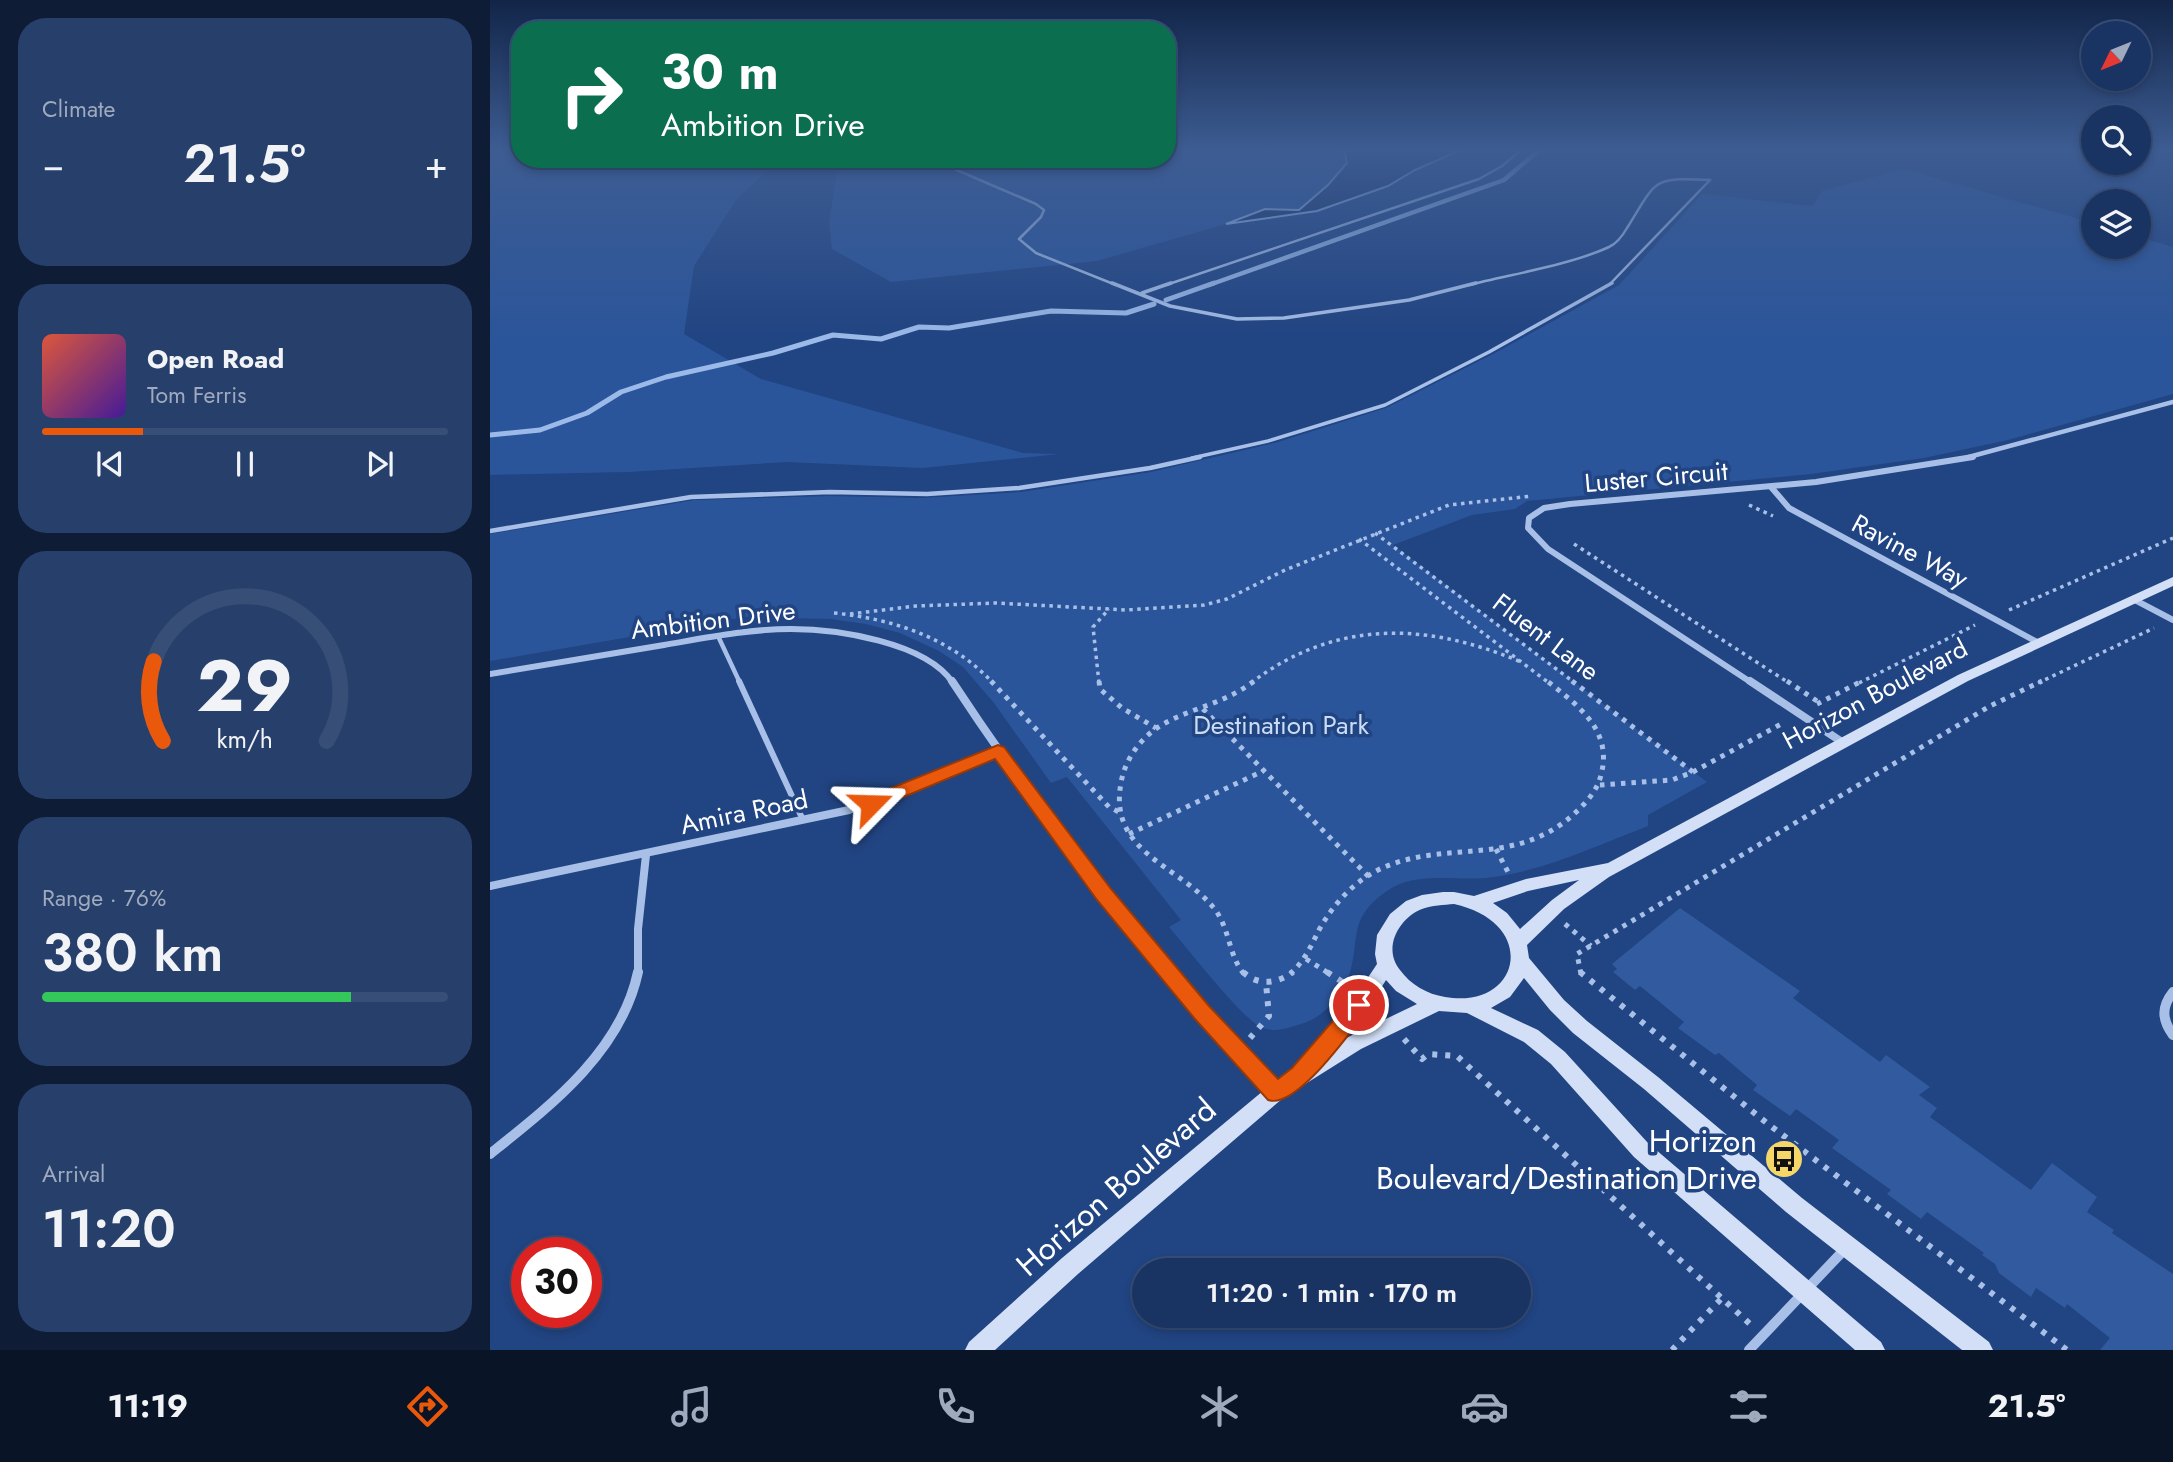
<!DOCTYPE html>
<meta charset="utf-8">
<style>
:root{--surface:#193362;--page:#263f6b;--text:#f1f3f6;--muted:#9faabe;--line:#374e77;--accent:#ea580c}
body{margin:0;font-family:Jost,sans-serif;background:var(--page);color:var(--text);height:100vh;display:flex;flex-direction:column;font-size:26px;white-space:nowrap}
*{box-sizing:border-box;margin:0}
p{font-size:23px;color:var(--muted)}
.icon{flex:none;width:38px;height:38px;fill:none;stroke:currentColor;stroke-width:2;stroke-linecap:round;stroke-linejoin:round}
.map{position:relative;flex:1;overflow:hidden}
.panel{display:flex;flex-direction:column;gap:18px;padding:18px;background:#0e1c36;width:490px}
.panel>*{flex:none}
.top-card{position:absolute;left:21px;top:21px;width:665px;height:147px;border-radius:28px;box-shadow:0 4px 10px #0003,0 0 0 2px var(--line);background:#0b6e4f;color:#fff;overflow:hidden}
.needle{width:46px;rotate:227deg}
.buttons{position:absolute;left:1591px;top:21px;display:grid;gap:14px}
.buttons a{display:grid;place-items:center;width:70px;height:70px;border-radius:50%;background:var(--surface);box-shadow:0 4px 10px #0003,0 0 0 2px var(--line);font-size:35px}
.speed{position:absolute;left:21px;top:1237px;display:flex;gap:14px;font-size:35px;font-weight:700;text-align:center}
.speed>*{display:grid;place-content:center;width:91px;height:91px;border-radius:50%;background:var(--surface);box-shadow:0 4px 10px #0003,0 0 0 2px var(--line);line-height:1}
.speed .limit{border:10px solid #d22;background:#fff;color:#111}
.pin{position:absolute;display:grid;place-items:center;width:60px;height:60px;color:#fff;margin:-30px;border:4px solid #fff;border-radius:50%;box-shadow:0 2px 7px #0007}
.me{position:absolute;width:77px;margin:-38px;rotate:68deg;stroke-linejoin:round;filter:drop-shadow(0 0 5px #0008)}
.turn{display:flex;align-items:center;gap:24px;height:147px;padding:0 35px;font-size:32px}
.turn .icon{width:91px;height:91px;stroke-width:2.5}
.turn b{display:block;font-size:49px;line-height:60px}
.big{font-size:52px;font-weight:600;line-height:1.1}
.panel .card{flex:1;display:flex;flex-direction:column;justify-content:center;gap:10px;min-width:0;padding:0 24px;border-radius:28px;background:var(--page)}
.panel .dial{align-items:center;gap:0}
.dial svg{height:182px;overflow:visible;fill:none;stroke:var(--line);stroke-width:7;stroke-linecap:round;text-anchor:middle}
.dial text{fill:var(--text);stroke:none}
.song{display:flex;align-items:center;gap:21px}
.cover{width:84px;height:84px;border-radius:10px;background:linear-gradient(135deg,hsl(10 70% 55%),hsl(260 70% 35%))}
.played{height:7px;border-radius:4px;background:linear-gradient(90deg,var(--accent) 25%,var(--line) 25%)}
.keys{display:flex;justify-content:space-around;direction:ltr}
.heat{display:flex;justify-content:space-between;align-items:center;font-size:38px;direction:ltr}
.charge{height:10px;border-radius:5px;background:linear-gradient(90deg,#34c759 76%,var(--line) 0)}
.trip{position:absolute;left:642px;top:1258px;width:399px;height:70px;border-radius:35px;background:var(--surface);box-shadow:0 4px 10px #0003,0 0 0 2px var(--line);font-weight:600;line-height:70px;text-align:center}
.tab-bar{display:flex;height:112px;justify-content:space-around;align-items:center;background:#0a1427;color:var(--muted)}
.tab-bar .icon{width:49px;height:49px}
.tab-bar .active{color:var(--accent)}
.tab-bar b{font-size:32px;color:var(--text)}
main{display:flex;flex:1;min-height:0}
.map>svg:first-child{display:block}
.green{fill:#2b559a}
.water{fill:#163161;stroke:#9bbae9;stroke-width:2}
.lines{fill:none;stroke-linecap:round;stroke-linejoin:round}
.stream-far1{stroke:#9bbae9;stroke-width:4.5}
.stream{stroke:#9bbae9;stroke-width:5}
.building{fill:#315a9f}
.path-far2{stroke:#a8c0e8;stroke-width:3.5;stroke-dasharray:3.5 4.5;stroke-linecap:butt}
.path-far1{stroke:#a8c0e8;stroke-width:5;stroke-dasharray:4.5 6;stroke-linecap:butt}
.path{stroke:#a8c0e8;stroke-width:6;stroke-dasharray:5 8;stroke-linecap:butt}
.lane-far3{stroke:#a8c0e8;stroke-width:2.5}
.lane-far2{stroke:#a8c0e8;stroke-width:3.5}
.lane-far1{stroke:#a8c0e8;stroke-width:4.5}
.lane{stroke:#a8c0e8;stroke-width:6}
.street-far3{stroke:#a8c0e8;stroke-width:4.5}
.street-far2{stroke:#a8c0e8;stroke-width:6}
.street-far1{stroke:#a8c0e8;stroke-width:8}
.street{stroke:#a8c0e8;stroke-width:10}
.secondary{fill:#d2dff6;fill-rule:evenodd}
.route{fill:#ea580c;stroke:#983908;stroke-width:2}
.labels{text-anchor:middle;stroke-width:7;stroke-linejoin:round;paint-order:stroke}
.street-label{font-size:26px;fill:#fff;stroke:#214482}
.park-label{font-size:26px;fill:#cbdcf6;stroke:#214482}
.near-poi-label{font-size:32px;fill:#fff;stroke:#214482;text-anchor:end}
.near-street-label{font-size:32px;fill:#fff;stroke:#214482}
</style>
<main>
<section class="panel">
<div class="card"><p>Climate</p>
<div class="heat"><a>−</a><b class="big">21.5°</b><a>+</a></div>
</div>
<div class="card">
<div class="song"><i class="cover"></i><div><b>Open Road</b><p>Tom Ferris</p></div></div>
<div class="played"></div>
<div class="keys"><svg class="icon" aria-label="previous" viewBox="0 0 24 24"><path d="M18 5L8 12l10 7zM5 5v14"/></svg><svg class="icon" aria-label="pause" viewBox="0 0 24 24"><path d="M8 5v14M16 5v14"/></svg><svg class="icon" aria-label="next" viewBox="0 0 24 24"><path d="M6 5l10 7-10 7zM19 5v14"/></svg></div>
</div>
<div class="card dial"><svg viewBox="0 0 100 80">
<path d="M14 69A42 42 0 1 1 86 69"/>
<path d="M14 69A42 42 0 0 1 10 34" stroke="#ea580c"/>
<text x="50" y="56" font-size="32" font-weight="700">29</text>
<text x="50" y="72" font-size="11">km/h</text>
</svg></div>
<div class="card"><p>Range · 76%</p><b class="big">380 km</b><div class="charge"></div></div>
<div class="card"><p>Arrival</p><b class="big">11:20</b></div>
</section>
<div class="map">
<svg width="1683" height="1350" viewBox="0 0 1683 1350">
<rect width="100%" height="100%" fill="#214482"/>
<!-- green -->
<g class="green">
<path d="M0,150H30V159H289L246,200L204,266L194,334L271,379L533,453L570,454L433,468L296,462L139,472L0,475Z"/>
<path d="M677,150H854L857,163L838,185L809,210H769L736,224L607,261L401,282L342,249L339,222L349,159H677Z"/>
<path d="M1414,169L1603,223V247H1648L1649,237L1683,247V394L1518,440L1434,458L1321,474L1037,501L1025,509L982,515L903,545L1217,782L1158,815V826C1106,846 1052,872 996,878C965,881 925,871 897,891C855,920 872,941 858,979C850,997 833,1017 814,1023C801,1027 787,1033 773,1028C755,1023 695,945 679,927L691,920L577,777L561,783L504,703L473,667L449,651L410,633L376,624L341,619L255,617L0,661V534L205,500L340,496L431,498L531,492L661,472L788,442L896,408L1005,353L1129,285L1212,194L1322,206L1332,191Z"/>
</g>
<!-- water -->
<path class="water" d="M854,150H971L925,170L898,186L827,211L736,224L775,209L809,210L838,185L857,163Z"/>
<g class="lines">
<!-- stream-far1 -->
<path class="stream-far1" d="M719,285L1014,180L1049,150"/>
<!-- stream -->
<g class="stream">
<path d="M676,300L724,283"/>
<path d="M0,435L50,430L97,413L131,392L176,377L283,353L343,335L391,339L429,327L459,328L561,311L636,313L664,304"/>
</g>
</g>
<!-- building -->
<path class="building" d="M1190,908L1310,991L1303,998L1390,1062L1396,1055L1440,1087L1429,1095L1447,1108L1440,1117L1541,1190L1562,1163L1607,1197L1597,1212L1624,1230L1622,1233L1683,1274V1350H1610L1620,1338L1577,1304L1575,1308L1546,1288L1541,1297L1509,1273L1505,1264L1492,1255L1494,1253L1437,1212L1431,1219L1397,1194L1401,1190L1342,1148L1349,1140L1306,1109L1300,1116L1263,1090L1267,1085L1229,1053L1225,1055L1188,1028L1194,1022L1150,986L1145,990L1123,972L1127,969L1122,964Z"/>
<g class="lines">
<!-- path-far2 -->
<g class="path-far2">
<path d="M1259,505L1283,516"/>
<path d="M885,533L1085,683"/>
<path d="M869,539L1059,683"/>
<path d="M1084,544L1299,683"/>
<path d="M1519,610L1683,538"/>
<path d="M344,613C404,619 461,638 503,683"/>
<path d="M360,614L426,606L506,603L637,610L714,605L737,599L795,570L959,505L1042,496"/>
<path d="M609,683L603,627L619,609"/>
<path d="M761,683C845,619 937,622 1031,662"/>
<path d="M1369,683L1485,625"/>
<path d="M1548,683L1664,628"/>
</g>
<!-- path-far1 -->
<g class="path-far1">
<path d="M501,681L619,807L629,812"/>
<path d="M609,681L610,689L632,708L666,728"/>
<path d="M1082,681L1203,772"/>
<path d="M1297,681L1330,703"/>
<path d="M1327,704L1372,681"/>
<path d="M713,709L879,877"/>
<path d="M1110,785L1182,780L1203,772L1293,723"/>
<path d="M639,834L773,771"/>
<path d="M1006,849L1019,874"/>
<path d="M1075,924L1101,946"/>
<path d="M816,959L840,974"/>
<path d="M754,974C738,955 740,927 723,907C688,865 618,852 631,783C634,763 647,743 664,730C693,709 732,706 764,681"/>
<path d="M800,974C814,962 821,946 829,930C843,905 862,883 888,870C953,838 1023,869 1084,814C1096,803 1107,791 1111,775C1123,731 1089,706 1057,681"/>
<path d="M1091,974L1087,954L1500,706L1552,681"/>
</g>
<!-- path -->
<g class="path">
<path d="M753,972C768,986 787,984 803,972"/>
<path d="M837,972L860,987"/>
<path d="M1090,972L1278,1124L1577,1350"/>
<path d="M760,1038L779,1016L776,983"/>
<path d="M914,1039L932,1059L938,1054L967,1056L1260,1324"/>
<path d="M1182,1350L1231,1299"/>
</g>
<!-- lane-far3 -->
<g class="lane-far3">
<path d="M441,159L546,204L554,210L551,217L529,239L546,253L626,285"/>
<path d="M676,285L989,179L1012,166L1031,150"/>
<path d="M979,285C1022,274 1080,265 1119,247C1128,243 1133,235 1137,228C1167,180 1161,177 1220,180"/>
<path d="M1119,285L1220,180"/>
</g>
<!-- lane-far2 -->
<g class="lane-far2">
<path d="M622,283L680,306L747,319L794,318L919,300L986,283"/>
<path d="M652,293L681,283"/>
<path d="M702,458L778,441L895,405L999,352L1122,283"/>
</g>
<!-- lane-far1 -->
<g class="lane-far1">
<path d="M0,531L201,497L340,492L437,494L529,488L660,468L710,457"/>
<path d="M228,636L250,683"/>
</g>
<!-- lane -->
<path class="lane" d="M249,681L313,820"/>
<!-- street-far3 -->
<path class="street-far3" d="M1475,458L1683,402"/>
<!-- street-far2 -->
<g class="street-far2">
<path d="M1281,487L1299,508L1547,642"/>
<path d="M1643,599L1683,620"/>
<path d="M0,674C58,664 116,655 174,645C215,638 259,629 301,629C346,629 436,642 463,683"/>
<path d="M1262,683L1058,549L1038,528L1039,518L1054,508L1080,504L1326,482L1483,457"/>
</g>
<!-- street-far1 -->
<g class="street-far1">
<path d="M462,681C529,783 602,880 680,974"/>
<path d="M1260,681L1352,742"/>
<path d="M0,886L359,810L508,751"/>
<path d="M148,974V929L156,855"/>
</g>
<!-- street -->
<g class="street">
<path d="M678,972L711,1012L786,1092"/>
<path d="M1683,992C1671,1007 1672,1020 1683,1035"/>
<path d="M0,1154C60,1106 131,1052 148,972"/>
<path d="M1259,1350L1355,1249"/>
</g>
<!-- secondary -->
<path class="secondary" d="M1683,577V586L1478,681L1119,877L1074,909L1037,945L1039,958L1074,1000L1097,1021L1168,1077L1312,1198L1499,1342L1503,1350H1472L1296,1212L1154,1089L1083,1033L1060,1010L1034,978L1020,997L1001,1008L1048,1030L1075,1052L1158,1143L1391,1342L1395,1350H1365L1144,1157L1061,1064L1034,1042L977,1013L949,1011L871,1049L793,1098L588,1274L505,1350H475L479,1342L572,1258L779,1086L808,1066L811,1060L867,994L887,964L885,954L887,935L900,914L916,901L932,895L953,892H964L984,896L1036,879L1118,863L1468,675ZM1089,880L1062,900L1030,929L1017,913L1003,903L1038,891ZM964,904C1050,923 1031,1010 955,997C937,994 921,985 910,970C892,948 909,918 932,909C942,905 954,905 964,904ZM896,980L906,991L927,1004L850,1041L881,1004Z"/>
</g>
<!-- sky -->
<linearGradient id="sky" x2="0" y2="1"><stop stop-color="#122548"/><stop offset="0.44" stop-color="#3d5c92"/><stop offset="1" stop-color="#3d5c92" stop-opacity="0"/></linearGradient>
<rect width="1683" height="339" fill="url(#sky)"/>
<!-- route -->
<path class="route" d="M508,745L514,747L621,889L719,1006L788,1079L802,1068L862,999L869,996L877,999L880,1005L877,1011C860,1032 806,1110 778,1100L704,1018L607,900L505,759L387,808H374L372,804L374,799Z"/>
<!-- icons -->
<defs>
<symbol id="bus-disc" viewBox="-11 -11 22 22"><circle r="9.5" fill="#f5d669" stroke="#214482"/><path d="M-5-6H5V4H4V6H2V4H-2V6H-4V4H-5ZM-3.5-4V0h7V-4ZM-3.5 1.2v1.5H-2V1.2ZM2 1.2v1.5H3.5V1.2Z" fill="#111"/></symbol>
</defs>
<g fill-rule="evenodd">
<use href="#bus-disc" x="1272" y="1137" width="44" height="44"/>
</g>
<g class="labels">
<!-- street labels -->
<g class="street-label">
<text transform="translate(1166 477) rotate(-5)" y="9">Luster Circuit</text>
<text transform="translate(1420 551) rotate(28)" y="9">Ravine Way</text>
<text transform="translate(223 620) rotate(-7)" y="9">Ambition Drive</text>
<text transform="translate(1056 637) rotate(37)" y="9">Fluent Lane</text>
<text transform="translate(1385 694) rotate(-28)" y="9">Horizon Boulevard</text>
<text transform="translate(254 812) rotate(-12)" y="9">Amira Road</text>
</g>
<!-- park labels -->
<g class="park-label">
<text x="791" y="734">Destination Park</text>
</g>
<!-- near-poi labels -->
<g class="near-poi-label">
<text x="1267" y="1152">Horizon<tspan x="1267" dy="37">Boulevard/Destination Drive</tspan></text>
</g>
<!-- near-street labels -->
<g class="near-street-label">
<text transform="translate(626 1187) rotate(-41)" y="11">Horizon Boulevard</text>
</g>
</g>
</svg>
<div class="buttons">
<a><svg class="needle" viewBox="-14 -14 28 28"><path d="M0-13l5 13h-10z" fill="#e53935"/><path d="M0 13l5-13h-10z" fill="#9faabe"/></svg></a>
<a><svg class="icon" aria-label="search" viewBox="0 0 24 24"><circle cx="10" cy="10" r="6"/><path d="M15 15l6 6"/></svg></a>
<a><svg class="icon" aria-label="layers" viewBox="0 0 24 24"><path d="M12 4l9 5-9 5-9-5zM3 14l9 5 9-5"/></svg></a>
</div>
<div class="speed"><div class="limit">30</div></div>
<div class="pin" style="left:869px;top:1005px;background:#d93025"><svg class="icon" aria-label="arrive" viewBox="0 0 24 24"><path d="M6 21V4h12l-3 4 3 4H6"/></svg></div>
<svg class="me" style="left:381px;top:804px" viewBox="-20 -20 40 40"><path d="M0-17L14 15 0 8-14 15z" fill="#ea580c" stroke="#fff" stroke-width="4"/></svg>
<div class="trip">11:20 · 1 min · 170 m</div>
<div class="top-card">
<div class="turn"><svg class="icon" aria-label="right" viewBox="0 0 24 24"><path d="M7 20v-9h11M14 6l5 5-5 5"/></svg><div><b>30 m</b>Ambition Drive</div></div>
</div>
</div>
</main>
<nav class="tab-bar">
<b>11:19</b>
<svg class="icon active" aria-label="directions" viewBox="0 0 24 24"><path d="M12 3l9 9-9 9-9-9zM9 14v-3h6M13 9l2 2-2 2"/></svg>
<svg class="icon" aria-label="music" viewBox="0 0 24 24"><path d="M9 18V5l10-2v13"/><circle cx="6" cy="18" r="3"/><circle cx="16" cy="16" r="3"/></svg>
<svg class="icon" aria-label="phone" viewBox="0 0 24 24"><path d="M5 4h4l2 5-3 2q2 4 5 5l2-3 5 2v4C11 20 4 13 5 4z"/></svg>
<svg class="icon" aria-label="climate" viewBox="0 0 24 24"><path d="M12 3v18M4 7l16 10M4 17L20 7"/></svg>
<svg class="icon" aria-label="car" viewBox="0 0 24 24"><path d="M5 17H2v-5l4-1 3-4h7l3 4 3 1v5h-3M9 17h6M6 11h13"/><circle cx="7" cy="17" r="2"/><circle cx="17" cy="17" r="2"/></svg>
<svg class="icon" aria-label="filters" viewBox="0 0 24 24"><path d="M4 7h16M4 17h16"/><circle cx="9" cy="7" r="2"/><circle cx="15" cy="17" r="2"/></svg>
<b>21.5°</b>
</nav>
